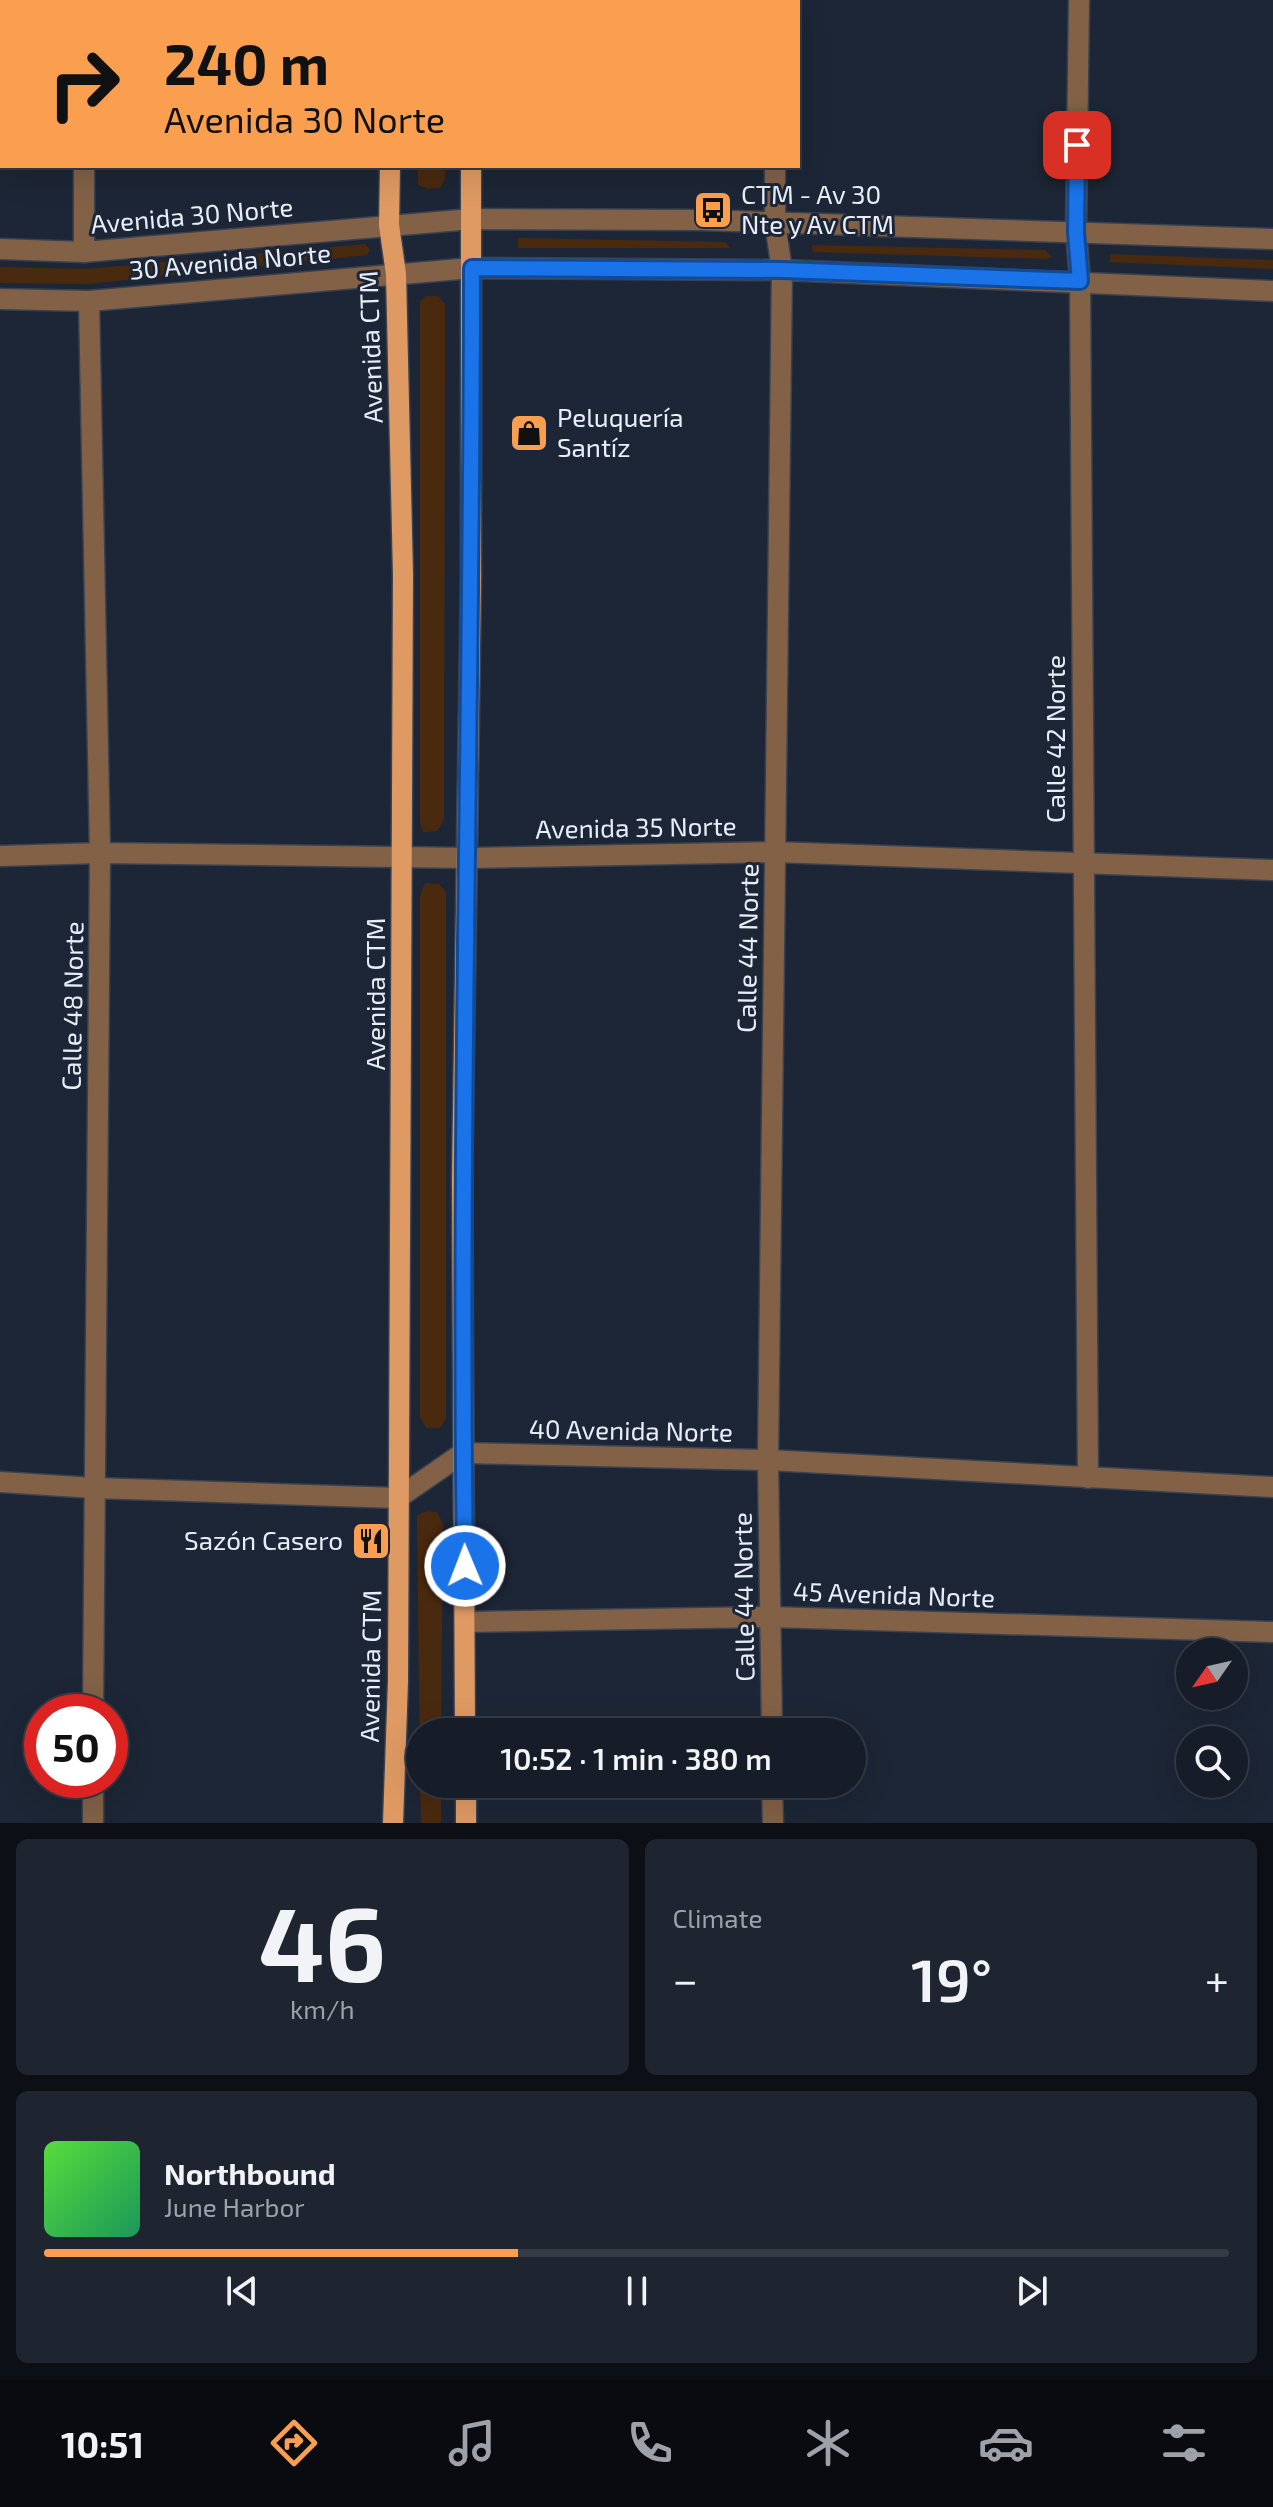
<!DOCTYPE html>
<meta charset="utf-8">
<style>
:root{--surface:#161c28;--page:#1f2530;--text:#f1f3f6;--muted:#9ea1a8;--line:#353a45;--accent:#fa9f50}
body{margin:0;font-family:"Exo 2",sans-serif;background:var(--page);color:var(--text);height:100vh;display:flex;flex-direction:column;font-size:30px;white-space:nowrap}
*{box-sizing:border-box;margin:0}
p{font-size:26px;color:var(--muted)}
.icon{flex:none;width:44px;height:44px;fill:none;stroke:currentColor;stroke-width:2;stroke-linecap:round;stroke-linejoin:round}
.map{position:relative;height:1823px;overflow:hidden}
.details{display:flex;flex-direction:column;gap:16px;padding:16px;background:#0c0f16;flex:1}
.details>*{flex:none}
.hud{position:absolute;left:0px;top:0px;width:800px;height:168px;box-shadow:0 8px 32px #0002,0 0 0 2px var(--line);background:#fa9f50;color:#111;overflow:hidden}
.needle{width:52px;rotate:236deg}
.buttons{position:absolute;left:1176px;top:1638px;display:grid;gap:16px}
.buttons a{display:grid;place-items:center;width:72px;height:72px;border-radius:50%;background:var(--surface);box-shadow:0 8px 32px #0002,0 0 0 2px var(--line);font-size:40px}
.speed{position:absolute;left:24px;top:1694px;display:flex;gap:16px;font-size:40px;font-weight:700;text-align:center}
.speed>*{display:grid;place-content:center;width:104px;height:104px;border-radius:50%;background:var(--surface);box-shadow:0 8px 32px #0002,0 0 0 2px var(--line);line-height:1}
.speed .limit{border:12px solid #d22;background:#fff;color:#111}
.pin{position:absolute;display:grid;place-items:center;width:68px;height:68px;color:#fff;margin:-34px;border-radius:16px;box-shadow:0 4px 12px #0006}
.me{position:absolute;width:88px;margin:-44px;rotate:359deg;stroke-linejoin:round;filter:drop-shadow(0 0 6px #0008)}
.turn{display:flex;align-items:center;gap:28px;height:168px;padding:0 32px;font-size:36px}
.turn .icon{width:104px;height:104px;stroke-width:2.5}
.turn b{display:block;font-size:56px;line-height:68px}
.big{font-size:60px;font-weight:600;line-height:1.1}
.details .widget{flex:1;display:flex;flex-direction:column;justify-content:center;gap:12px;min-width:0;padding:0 28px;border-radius:12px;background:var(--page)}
.details .dial{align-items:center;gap:0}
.dial b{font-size:104px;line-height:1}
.song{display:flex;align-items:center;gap:24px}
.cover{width:96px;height:96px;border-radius:12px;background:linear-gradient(135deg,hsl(110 70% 55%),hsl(150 70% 35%))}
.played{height:8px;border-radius:4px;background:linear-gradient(90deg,var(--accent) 40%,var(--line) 40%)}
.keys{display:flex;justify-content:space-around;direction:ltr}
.heat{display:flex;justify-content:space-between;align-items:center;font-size:44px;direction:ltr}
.details .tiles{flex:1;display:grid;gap:16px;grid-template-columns:1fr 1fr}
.widget:last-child{grid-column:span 2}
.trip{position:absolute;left:406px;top:1718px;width:460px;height:80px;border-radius:40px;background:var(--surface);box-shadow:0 8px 32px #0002,0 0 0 2px var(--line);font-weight:600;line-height:80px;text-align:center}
.menu{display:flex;height:128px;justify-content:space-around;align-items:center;background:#090b10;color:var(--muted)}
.menu .icon{width:56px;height:56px}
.menu .active{color:var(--accent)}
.menu b{font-size:36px;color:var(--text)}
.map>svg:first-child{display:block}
.green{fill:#4a2a0e}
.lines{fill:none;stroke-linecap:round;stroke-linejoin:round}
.minor-casing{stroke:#394251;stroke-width:23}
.major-casing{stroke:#394251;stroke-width:23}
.minor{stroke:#826147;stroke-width:20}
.major{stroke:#df9a63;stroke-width:20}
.route-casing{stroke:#114b97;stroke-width:20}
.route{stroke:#1a73e8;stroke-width:14}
.labels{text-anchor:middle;stroke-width:6;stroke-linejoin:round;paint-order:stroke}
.poi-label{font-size:26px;fill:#e8eef9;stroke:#1d2636;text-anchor:start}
.street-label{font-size:26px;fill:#e8eef9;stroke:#1d2636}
</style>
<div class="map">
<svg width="1273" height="1823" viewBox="0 0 1273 1823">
<rect width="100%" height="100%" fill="#1d2636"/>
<!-- green -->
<g class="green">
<path d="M418,166H445V179L440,188L429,189L418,185Z"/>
<path d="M518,238L725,242L730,248H518Z"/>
<path d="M365,244L370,250L367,255L87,284L0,283V267L86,269Z"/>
<path d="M812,245L1045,250L1052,257L1046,259L813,252Z"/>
<path d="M1110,254L1273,260V269L1110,262Z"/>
<path d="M427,296H438L445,304L444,820L437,831L423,832L420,822V301Z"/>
<path d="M425,883L439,884L446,892V1419L440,1428H426L420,1417V896Z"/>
<path d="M427,1511L437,1512L443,1525L441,1732H420V1771L417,1515Z"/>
<path d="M420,1784H441V1823H421Z"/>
</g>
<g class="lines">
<defs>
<g id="minor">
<path d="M84,0V2"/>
<path d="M1079,0L1076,232L1080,281L1088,1478"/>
<path d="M776,2V0"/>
<path d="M84,166V252"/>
<path d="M0,249L84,252L472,219L702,220L1273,239"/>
<path d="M0,299L89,301L472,268L782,270L1273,291"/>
<path d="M89,301L100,853L93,1712"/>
<path d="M0,856L100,853L468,858L775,852L1273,870"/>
<path d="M0,1482L94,1488L398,1498L463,1453L768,1460L1273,1487"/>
<path d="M466,1622L770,1617L1273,1632"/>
<path d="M772,1732L768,1460L782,270L775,223V166"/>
<path d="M772,1784L773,1823"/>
<path d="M93,1823V1780"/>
</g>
<g id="major">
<path d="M471,0V2"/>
<path d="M394,2V0"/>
<path d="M390,166L389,225L396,274L403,575L398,1681L393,1823"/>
<path d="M465,1732L462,1179L471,577V166"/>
<path d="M466,1784V1823"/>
</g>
</defs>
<!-- minor casing -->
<use href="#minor" class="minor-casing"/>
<!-- major casing -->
<use href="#major" class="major-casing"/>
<!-- minor -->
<use href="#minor" class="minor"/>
<!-- major -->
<use href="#major" class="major"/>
</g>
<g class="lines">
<defs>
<path id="route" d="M465,1566C459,1133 472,701 472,268L782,270L1080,281L1076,232L1077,145"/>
</defs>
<!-- route casing -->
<use href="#route" class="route-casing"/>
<!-- route -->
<use href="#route" class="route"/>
</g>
<!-- icons -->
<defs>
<symbol id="bus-square" viewBox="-11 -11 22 22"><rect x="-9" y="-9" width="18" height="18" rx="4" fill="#fa9f50" stroke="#1d2636"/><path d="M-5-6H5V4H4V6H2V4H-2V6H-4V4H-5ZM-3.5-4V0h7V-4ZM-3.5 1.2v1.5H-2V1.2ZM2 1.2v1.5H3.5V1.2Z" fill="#111"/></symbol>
<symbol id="shop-square" viewBox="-11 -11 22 22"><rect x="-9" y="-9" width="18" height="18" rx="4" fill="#fa9f50" stroke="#1d2636"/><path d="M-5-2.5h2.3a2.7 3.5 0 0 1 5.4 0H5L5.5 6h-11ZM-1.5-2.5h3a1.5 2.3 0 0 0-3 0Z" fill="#111"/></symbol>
<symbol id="restaurant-square" viewBox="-11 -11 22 22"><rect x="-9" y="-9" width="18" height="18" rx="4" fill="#fa9f50" stroke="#1d2636"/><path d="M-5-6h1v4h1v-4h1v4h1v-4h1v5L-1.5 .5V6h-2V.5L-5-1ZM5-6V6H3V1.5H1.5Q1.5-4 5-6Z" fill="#111"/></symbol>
</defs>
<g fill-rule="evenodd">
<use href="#bus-square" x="691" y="188" width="44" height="44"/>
<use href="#shop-square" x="507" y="411" width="44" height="44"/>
<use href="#restaurant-square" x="349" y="1519" width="44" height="44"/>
</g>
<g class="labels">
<!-- poi labels -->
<g class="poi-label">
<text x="741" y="204">CTM - Av 30<tspan x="741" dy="30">Nte y Av CTM</tspan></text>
<text x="557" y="427">Peluquería<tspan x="557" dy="30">Santíz</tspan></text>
<text x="343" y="1550" text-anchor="end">Sazón Casero</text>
</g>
<!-- street labels -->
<g class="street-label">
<text transform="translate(192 216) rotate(-5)" y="9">Avenida 30 Norte</text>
<text transform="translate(230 262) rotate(-5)" y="9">30 Avenida Norte</text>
<text transform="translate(371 347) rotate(-92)" y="9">Avenida CTM</text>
<text transform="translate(1056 739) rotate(-90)" y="9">Calle 42 Norte</text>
<text transform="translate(636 828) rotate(-1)" y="9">Avenida 35 Norte</text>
<text transform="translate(748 948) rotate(-89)" y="9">Calle 44 Norte</text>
<text transform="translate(376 994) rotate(-90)" y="9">Avenida CTM</text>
<text transform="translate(73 1006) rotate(-89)" y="9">Calle 48 Norte</text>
<text transform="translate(631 1431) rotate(1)" y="9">40 Avenida Norte</text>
<text transform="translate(894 1595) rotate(2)" y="9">45 Avenida Norte</text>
<text transform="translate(744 1597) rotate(-91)" y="9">Calle 44 Norte</text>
<text transform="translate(371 1666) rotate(-89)" y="9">Avenida CTM</text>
</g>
</g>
</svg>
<div class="buttons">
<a><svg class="needle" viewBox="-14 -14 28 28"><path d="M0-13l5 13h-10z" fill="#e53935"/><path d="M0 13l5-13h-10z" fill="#9ea1a8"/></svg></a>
<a><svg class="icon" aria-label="search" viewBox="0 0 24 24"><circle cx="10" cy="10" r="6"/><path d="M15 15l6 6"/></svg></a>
</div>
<div class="speed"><div class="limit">50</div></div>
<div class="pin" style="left:1077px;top:145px;background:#d93025"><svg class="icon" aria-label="arrive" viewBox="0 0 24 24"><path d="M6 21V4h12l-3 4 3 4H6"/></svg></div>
<svg class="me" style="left:465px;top:1566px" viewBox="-20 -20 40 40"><circle r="17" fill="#1a73e8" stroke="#fff" stroke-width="3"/><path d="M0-11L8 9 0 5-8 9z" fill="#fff"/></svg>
<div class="trip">10:52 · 1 min · 380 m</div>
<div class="hud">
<div class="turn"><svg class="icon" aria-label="right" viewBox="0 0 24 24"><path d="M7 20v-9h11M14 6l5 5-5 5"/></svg><div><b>240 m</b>Avenida 30 Norte</div></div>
</div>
</div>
<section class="details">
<div class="tiles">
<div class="widget dial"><b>46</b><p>km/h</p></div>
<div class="widget"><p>Climate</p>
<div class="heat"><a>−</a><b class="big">19°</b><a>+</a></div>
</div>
<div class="widget">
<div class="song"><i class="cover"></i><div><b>Northbound</b><p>June Harbor</p></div></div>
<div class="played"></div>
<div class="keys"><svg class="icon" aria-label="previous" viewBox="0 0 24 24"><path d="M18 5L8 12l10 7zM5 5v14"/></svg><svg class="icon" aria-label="pause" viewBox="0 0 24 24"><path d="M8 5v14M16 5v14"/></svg><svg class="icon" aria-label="next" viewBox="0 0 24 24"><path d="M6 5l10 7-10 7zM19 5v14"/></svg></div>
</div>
</div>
</section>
<nav class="menu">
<b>10:51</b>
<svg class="icon active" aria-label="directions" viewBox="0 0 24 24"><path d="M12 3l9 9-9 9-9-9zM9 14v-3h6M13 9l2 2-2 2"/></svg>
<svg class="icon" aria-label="music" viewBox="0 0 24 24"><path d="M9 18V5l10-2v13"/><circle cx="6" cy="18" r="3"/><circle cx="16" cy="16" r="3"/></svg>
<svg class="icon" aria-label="phone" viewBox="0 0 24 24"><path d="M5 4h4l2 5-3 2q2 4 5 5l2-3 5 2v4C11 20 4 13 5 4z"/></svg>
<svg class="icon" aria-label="climate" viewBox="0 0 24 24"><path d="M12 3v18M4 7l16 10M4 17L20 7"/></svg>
<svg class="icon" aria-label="car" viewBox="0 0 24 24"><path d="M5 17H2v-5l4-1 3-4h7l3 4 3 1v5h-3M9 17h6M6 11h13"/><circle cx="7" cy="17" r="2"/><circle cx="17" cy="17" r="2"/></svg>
<svg class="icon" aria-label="filters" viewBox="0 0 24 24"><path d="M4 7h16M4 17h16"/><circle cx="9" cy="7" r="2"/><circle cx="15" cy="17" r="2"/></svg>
</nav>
